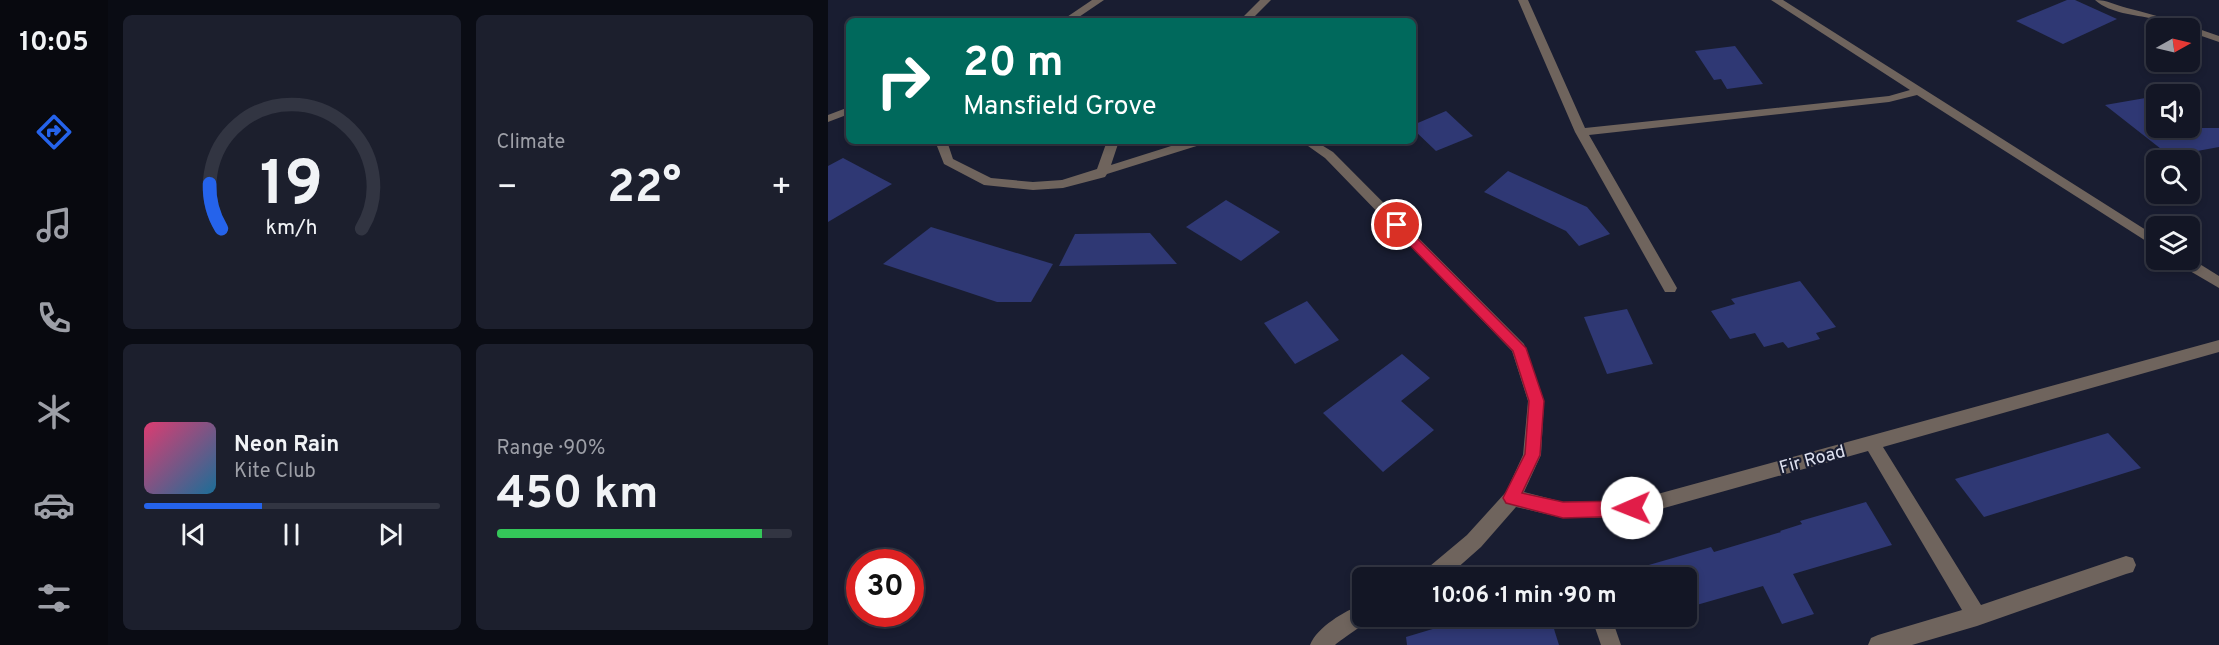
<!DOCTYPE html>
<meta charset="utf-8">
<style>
:root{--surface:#131625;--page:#1c1f2d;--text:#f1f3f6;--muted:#9d9fa7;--line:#323542;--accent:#2563eb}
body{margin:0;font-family:Overpass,sans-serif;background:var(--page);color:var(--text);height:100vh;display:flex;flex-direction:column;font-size:22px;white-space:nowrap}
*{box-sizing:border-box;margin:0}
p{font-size:20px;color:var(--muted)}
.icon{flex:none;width:33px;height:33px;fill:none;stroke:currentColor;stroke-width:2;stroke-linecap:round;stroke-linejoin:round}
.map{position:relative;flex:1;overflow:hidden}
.panel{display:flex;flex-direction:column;gap:15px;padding:15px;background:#0a0c14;width:720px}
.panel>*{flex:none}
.guide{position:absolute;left:18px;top:18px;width:570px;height:126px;border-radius:9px;box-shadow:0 3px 9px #0003,0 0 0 2px var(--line);background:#00695c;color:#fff;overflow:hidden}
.needle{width:39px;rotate:82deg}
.fabs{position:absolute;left:1318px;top:18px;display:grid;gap:12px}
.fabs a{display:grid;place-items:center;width:54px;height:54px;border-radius:9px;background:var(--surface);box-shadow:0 3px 9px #0003,0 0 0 2px var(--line);font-size:30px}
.speed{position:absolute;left:18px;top:549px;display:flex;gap:12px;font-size:30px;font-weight:700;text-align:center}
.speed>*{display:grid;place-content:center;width:78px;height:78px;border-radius:50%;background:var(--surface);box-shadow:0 3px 9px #0003,0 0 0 2px var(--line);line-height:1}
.speed .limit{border:9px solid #d22;background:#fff;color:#111}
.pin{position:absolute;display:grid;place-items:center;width:51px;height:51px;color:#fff;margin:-26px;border:3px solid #fff;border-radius:50%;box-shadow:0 2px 6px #0007}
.me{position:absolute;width:66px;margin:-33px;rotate:269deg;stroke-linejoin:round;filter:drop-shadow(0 0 4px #0008)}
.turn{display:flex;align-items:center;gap:21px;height:126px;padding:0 18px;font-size:27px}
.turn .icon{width:78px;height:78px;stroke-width:2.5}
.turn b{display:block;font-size:42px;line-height:51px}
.big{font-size:45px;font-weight:700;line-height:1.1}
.panel .widget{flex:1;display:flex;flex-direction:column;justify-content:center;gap:9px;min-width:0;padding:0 21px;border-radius:9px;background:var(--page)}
.panel .dial{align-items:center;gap:0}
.dial svg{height:156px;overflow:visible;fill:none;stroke:var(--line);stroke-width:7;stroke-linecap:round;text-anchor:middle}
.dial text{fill:var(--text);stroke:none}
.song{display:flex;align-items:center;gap:18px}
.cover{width:72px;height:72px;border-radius:9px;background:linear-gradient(135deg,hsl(340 70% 55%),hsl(200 70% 35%))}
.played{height:6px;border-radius:3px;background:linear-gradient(90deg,var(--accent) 40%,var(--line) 40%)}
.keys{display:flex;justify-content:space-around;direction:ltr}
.heat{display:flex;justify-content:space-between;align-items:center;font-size:33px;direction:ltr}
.charge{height:9px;border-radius:4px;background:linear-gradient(90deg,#34c759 90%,var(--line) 0)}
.panel .tiles{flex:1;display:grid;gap:15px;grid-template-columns:repeat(2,1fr)}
.trip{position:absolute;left:524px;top:567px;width:345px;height:60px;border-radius:9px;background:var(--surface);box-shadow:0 3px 9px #0003,0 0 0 2px var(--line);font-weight:700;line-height:60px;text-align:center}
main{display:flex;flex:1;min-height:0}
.tab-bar{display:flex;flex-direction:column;width:108px;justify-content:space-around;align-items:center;background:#08090f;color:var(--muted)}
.tab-bar .icon{width:42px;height:42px}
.tab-bar .selected{color:var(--accent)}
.tab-bar b{font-size:27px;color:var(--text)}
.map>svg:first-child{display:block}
.building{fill:#2f3874}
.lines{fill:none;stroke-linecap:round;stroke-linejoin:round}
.service{fill:#6f645d;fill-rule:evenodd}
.minor{fill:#6f645d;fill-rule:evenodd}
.route{fill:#e11d48;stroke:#92132f;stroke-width:1.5}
.labels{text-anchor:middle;stroke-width:4.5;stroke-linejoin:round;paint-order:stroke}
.street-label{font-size:18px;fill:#dfe2f1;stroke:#191d31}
</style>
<main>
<nav class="tab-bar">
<b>10:05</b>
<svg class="icon selected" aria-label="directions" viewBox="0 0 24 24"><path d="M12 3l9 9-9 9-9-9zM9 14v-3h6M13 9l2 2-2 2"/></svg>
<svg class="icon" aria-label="music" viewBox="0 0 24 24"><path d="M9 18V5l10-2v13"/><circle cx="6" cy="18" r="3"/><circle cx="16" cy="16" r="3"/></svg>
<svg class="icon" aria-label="phone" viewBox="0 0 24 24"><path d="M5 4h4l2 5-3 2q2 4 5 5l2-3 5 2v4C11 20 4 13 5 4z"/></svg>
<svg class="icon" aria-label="climate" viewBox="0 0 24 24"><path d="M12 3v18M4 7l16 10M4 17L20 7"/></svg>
<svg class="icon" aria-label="car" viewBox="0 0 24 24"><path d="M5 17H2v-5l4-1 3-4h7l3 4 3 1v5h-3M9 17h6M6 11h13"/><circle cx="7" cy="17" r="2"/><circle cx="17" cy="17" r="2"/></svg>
<svg class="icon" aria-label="filters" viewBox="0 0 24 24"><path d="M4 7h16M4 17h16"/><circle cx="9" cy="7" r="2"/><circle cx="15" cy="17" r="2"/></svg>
</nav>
<section class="panel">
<div class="tiles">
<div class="widget dial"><svg viewBox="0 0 100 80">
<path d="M14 69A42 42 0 1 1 86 69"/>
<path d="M14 69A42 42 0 0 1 8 46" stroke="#2563eb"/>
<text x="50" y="56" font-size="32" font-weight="700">19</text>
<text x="50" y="72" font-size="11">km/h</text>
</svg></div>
<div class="widget"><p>Climate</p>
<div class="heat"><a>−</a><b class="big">22°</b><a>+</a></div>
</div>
<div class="widget">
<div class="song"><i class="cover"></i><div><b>Neon Rain</b><p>Kite Club</p></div></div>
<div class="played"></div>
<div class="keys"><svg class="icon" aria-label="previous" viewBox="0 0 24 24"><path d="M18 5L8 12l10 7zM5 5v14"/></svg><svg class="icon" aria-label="pause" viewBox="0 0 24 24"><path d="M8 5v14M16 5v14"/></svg><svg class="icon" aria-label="next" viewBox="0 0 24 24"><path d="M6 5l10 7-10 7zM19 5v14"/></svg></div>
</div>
<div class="widget"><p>Range · 90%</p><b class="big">450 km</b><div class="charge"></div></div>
</div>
</section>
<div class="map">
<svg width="1391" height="645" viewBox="0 0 1391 645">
<rect width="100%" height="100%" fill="#191d31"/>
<!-- building -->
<g class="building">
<path d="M1239,0H1247L1289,19L1235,44L1188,21Z"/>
<path d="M907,46L935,84L899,89L893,79L886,80L867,51Z"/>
<path d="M1329,96V128H1391V147L1342,156L1277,105Z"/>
<path d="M618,111L645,136L608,151L585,129V125Z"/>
<path d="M15,158L64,184L0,222V166Z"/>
<path d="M680,171L759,207L782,234L751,246L738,231L656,192Z"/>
<path d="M398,200L452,232L413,261L358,227Z"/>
<path d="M103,227L225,264L203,302H169L55,264Z"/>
<path d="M322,233L349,264L231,266L247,234Z"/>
<path d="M972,281L1008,327L988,333L992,339L960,348L955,342L936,347L927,333L902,339L883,311L907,304L903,299Z"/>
<path d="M479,301L511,340L467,364L436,323Z"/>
<path d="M799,309L825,364L779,374L756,317Z"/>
<path d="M574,354L602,378L573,401L606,430L555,472L495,413Z"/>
<path d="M1280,433L1313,468L1156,517L1127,479Z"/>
<path d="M1038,502L1064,545L965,574L986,614L954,624L935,586L858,608V578H811L807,569L883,547L886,552L953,532L952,531L974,524L972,521Z"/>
<path d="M648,616H722L731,645H579L578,637Z"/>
</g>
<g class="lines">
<!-- service -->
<path class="service" d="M1267,0C1280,0 1287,5 1299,8C1331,16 1360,25 1391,36V42L1362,32V28C1348,28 1338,23 1325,19C1306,14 1283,14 1267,0Z"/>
<!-- minor -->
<g class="minor">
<path d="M264,0H276L245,21H233Z"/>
<path d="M432,0H443L422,21H411Z"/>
<path d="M690,0H700L757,128L1061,96L1082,90L943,0H955L1329,237V248L1089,95L1061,102L761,135L849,288L847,292H837L747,132Z"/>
<path d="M21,107V114L0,122V115Z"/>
<path d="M107,141H119L125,159L163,178L205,182L234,180L269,169L279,141H291L283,165L359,141H377L375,144L279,174L277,177L235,188L205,190L156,185L116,164Z"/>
<path d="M473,141H487L505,152L696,344L716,401L713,455L696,492L735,502L804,501L1391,340V352L1055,447L1153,605L1298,556L1305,558L1308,565L1305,572L1298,574L1149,626L1084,645H1040L1043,638L1050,635L1134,610L1040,451L804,517L735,518L688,507L653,547L618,578H594L596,571L639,535L678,492L695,455L700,401L684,351L497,158Z"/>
<path d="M1362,258L1391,276V288L1350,264L1348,260Z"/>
<path d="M534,604V616H543C540,623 515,638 507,645H482C490,626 516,612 534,604Z"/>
<path d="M763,616H783L793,645H773Z"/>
</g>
</g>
<!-- route -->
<path class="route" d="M569,221L574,223L698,348L716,401L712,455L694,493L735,502L804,501L810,503L812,508L810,514L804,516L735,518L678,503L675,498L697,454L701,401L685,351L565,228V223Z"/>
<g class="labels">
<!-- street labels -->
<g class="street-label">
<text transform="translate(984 459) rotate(-15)" y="6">Fir Road</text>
</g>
</g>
</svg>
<div class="fabs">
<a><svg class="needle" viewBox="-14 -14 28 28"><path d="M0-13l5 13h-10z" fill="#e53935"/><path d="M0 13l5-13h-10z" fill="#9d9fa7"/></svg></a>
<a><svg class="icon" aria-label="sound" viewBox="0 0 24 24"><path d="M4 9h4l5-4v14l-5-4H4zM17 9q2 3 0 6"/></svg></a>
<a><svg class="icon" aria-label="search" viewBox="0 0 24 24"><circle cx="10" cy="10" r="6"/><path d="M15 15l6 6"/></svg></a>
<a><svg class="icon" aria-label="layers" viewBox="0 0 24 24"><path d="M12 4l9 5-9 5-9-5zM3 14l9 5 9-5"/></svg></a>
</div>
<div class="speed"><div class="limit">30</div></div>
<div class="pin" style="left:569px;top:225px;background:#d93025"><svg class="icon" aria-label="arrive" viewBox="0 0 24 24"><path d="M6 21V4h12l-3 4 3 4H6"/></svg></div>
<svg class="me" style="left:804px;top:508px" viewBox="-20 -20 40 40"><circle r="19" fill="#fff"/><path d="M0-13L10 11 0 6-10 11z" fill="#e11d48"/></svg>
<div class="trip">10:06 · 1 min · 90 m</div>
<div class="guide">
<div class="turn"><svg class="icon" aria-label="right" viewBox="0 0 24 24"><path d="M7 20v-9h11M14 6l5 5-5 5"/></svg><div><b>20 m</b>Mansfield Grove</div></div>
</div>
</div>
</main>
